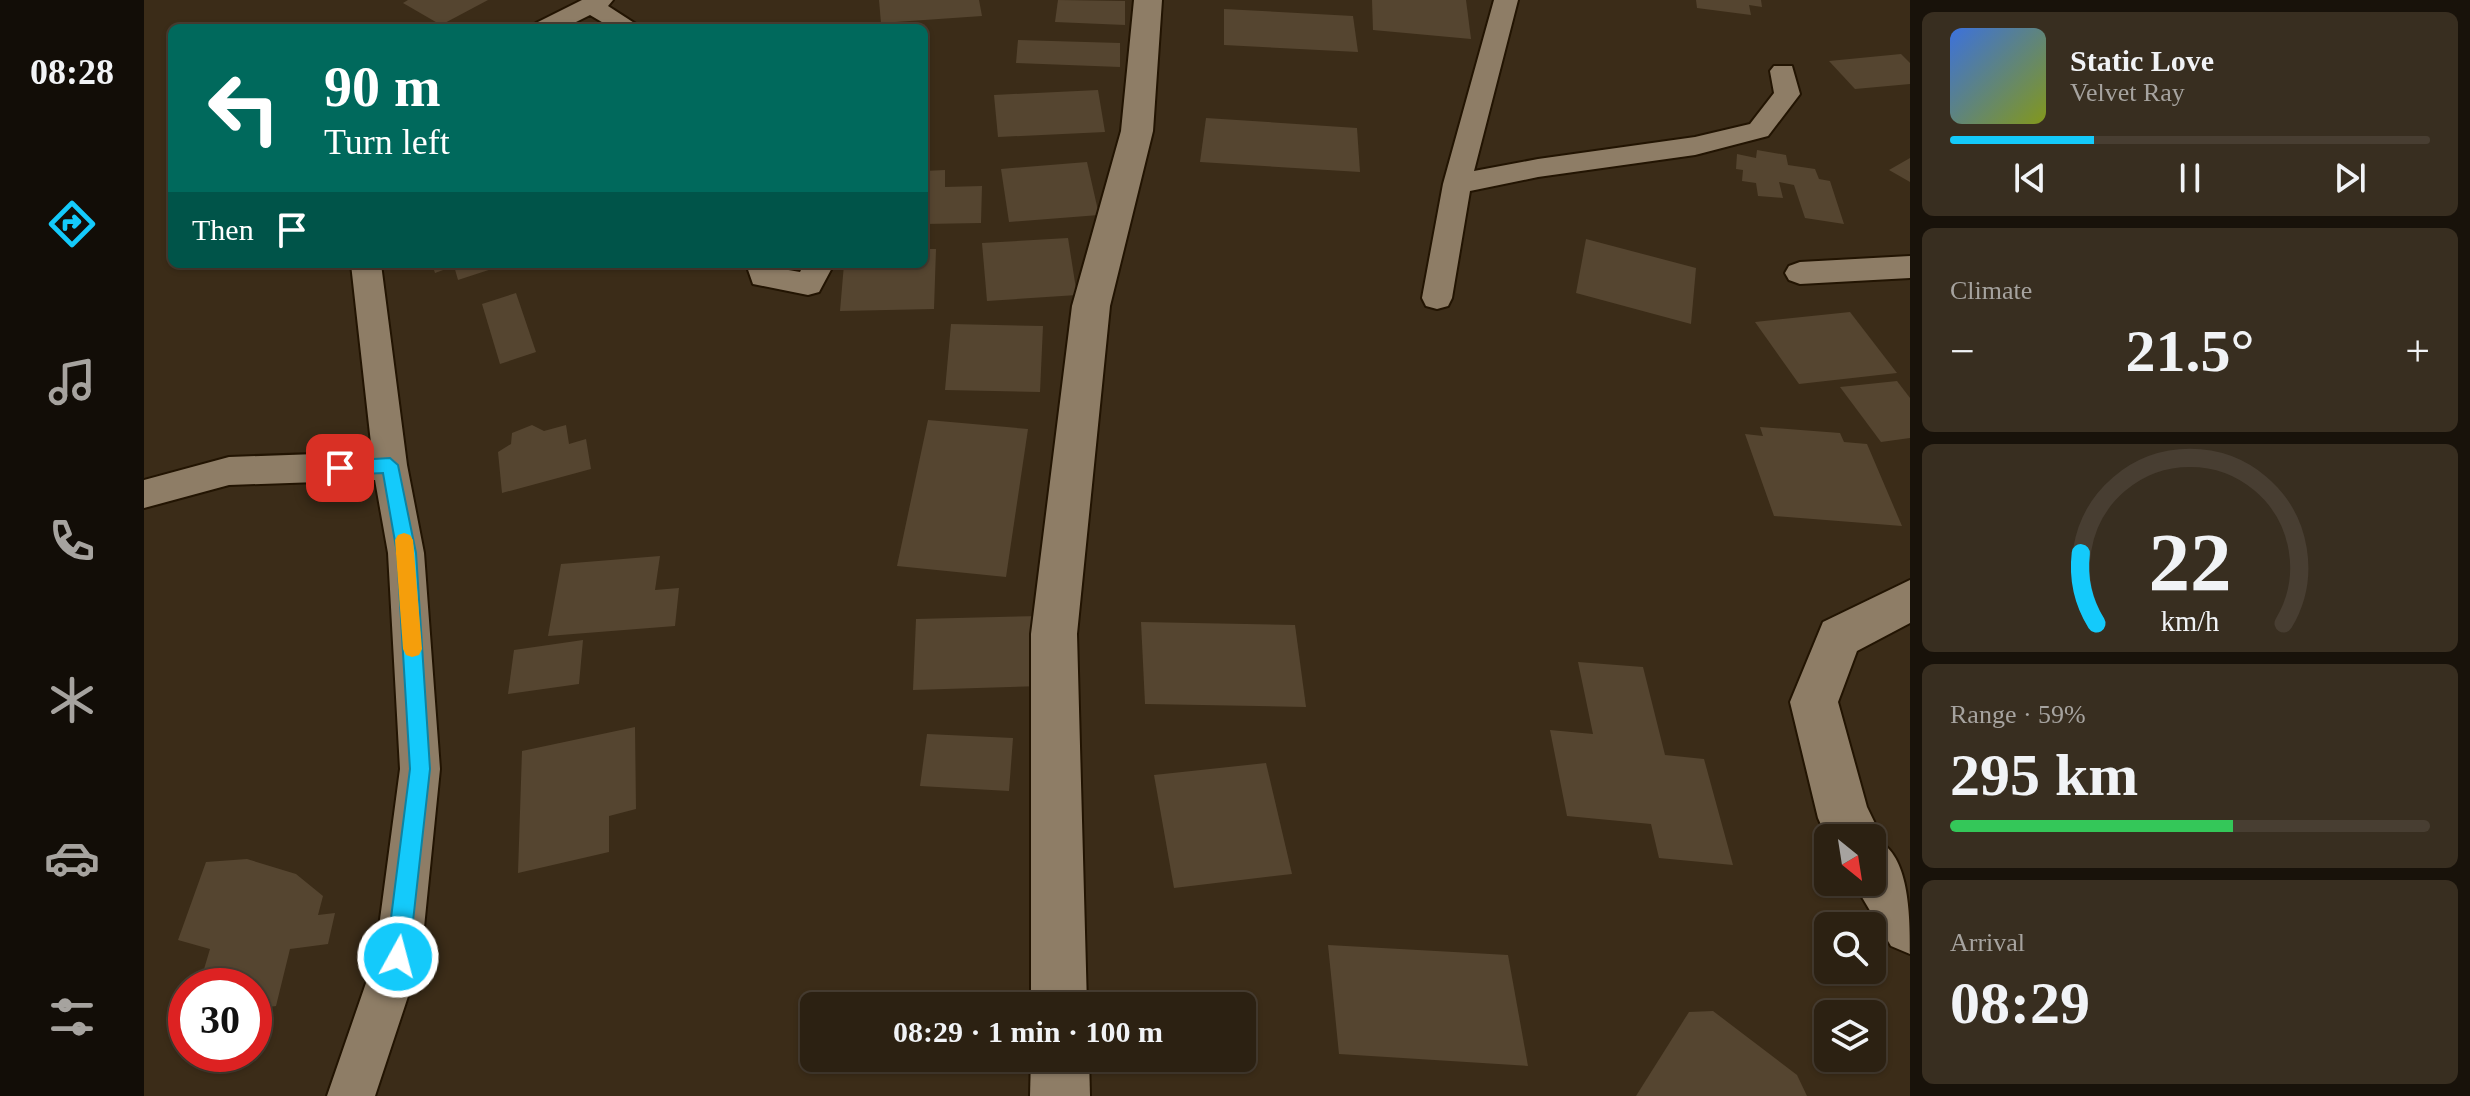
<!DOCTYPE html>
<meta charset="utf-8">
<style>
:root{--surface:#2c2112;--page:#382e20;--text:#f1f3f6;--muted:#a6a39f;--line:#483e32;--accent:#14cafb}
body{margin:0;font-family:Georgia,serif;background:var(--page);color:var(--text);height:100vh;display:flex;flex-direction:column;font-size:30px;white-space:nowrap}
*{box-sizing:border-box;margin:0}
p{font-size:26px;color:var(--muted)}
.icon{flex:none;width:44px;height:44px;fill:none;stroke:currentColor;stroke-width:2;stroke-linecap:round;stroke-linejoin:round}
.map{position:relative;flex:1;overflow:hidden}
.details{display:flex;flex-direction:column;gap:12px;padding:12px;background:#18120a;width:560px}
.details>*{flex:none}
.guide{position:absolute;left:24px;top:24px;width:760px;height:244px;border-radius:12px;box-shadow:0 2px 6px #0004,0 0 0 2px var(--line);background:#00695c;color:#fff;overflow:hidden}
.needle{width:52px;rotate:150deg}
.fabs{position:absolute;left:1670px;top:824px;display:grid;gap:16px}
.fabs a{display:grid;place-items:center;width:72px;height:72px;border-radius:12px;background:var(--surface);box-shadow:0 2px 6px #0004,0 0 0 2px var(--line);font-size:40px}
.speed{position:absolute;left:24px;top:968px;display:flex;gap:16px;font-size:40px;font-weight:700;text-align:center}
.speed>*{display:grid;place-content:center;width:104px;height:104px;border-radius:50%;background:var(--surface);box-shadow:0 2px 6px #0004,0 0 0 2px var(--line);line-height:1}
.speed .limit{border:12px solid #d22;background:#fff;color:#111}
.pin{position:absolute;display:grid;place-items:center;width:68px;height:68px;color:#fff;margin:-34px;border-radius:16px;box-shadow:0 4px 12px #0006}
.me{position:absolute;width:88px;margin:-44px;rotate:7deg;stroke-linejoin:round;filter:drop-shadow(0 0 6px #0008)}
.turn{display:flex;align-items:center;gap:28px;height:168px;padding:0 24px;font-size:36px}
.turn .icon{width:104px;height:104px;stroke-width:2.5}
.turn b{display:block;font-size:56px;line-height:68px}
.then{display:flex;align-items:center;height:76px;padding:0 24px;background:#0003;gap:16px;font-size:30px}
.big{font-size:60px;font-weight:700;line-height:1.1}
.details .card{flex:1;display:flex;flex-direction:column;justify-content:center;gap:12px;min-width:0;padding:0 28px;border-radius:12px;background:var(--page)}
.details .dial{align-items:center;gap:0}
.dial svg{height:208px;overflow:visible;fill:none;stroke:var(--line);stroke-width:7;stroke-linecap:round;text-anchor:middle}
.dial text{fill:var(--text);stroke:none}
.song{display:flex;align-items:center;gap:24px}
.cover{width:96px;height:96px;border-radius:12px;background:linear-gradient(135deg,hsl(220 70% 55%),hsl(70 70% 35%))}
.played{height:8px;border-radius:4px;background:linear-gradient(90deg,var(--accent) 30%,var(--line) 30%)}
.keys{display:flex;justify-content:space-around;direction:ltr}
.heat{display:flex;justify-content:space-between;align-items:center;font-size:44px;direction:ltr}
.charge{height:12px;border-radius:6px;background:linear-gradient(90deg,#34c759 59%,var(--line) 0)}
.trip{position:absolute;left:656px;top:992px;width:456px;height:80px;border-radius:12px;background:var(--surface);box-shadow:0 2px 6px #0004,0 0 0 2px var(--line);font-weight:700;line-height:80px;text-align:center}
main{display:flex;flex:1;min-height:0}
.dock{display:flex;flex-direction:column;width:144px;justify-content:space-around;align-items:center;background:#120d07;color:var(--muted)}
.dock .icon{width:56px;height:56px}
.dock .selected{color:var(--accent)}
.dock b{font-size:36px;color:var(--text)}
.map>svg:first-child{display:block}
.building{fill:#554530}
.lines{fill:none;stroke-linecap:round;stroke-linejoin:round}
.minor-casing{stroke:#221402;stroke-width:4}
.tertiary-casing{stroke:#221402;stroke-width:4}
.secondary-casing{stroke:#221402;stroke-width:4}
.minor{fill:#8e7d66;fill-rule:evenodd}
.tertiary{fill:#8e7d66;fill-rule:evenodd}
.secondary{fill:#8e7d66;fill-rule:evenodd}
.route{fill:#14cafb;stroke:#0d83a3;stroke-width:2}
.slow{fill:#f59e0b}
</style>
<main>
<nav class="dock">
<b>08:28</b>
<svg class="icon selected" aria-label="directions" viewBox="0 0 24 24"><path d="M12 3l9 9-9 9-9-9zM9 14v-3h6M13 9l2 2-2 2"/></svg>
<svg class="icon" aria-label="music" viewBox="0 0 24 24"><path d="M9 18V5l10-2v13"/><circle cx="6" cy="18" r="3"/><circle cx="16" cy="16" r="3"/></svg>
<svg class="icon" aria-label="phone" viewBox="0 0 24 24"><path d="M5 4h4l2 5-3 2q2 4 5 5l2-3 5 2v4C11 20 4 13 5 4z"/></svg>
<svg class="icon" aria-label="climate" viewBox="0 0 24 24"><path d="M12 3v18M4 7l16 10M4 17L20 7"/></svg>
<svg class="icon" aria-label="car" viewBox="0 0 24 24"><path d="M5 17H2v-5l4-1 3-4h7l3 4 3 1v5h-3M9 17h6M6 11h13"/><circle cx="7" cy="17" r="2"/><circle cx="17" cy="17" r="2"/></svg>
<svg class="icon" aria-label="filters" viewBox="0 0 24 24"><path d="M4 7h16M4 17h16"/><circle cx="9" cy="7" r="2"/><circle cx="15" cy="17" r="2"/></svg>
</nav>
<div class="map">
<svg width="1766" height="1096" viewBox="0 0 1766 1096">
<rect width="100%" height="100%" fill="#3b2c18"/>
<!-- building -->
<g class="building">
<path d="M264,0H344L297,25L259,3Z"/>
<path d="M735,0H835L838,16L737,23Z"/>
<path d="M914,0L981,1V25L911,22Z"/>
<path d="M1228,0H1322L1327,39L1229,30Z"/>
<path d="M1552,0H1617L1618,7L1605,5L1607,15L1553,8Z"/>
<path d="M1080,9L1209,16L1214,52L1080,45Z"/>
<path d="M874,40L976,43V67L872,63Z"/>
<path d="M1757,54L1766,63V84L1711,89L1685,61Z"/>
<path d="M954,90L961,132L854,137L850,95Z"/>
<path d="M1062,118L1213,128L1216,172L1056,162Z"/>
<path d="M1613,150L1642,155L1644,165L1671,169L1675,179L1686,181L1700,224L1661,218L1650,185L1635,182L1639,198L1614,196L1612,183L1598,181L1599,170L1592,169L1593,154L1612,158Z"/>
<path d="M1766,158V182L1745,170Z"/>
<path d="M943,162L955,215L865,222L857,169Z"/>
<path d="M801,170V187L838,186L837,223L780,224V171Z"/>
<path d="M924,238L933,295L843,301L838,243Z"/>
<path d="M1442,239L1552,268L1547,324L1432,293Z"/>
<path d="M780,249H792L790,309L696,311L700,264H780Z"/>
<path d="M288,264H360V265L314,280L310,266L291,273Z"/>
<path d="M372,293L392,352L356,364L338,304Z"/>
<path d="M1706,312L1753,373L1655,384L1611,322Z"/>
<path d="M807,324L899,326L896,392L801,390Z"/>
<path d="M1753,381L1766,398V438L1737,442L1696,387Z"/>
<path d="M784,420L884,429L862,577L753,566Z"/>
<path d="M388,425L400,431L422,425L425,444L442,439L447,469L358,493L354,452L367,444L368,433Z"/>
<path d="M1616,427L1696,433L1700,442L1723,444L1758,526L1630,516L1601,434L1619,436Z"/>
<path d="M516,556L511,590L535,588L531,626L404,636L417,564Z"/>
<path d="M897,616L899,686L769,690L772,619Z"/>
<path d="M997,622L1151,625L1162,707L1001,704Z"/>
<path d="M439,640L435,684L364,694L370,650Z"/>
<path d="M1434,662L1499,667L1521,755L1560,759L1589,865L1515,858L1507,824L1423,816L1406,730L1449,734Z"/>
<path d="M491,727L492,809L465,816V852L374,873L378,751Z"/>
<path d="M783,734L869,738L865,791L776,786Z"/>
<path d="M1122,763L1148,874L1030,888L1010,775Z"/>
<path d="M103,859L152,874L179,896L174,915L191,913L184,944L146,949L132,1006L110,1009V986H55L66,949L34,940L62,862Z"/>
<path d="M1184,945L1364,955L1384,1066L1195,1054Z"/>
<path d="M1569,1011L1653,1075L1663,1096H1492L1545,1012Z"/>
</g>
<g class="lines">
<defs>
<g id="minor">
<path d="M438,0H469L464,6L498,28H468L446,15L420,28H389L392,23Z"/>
<path d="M1350,0H1374L1330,171L1394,159L1551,137L1606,124L1630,93L1626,71L1630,66H1648L1656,94L1624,136L1551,155L1394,177L1326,191L1308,298L1304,306L1293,309L1282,306L1278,298L1299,184Z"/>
<path d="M1766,256V278L1656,284L1645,280L1641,273L1645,266L1656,262Z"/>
<path d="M207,264H237L263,465L280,553L296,769L277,957L231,1096H183L231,957L256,769L244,553L231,480L85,485L0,508V480L85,457L228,452Z"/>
<path d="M602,264H632L633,268L656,272L660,264H690L675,292L664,295L609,284Z"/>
</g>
<path id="tertiary" d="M1766,580V623L1713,651L1694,702L1723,807L1738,838L1736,842C1766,859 1766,919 1766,954L1747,946L1709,882H1728V838L1684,840L1674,818L1646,702L1679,622Z"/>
<g id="secondary">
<path d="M990,0H1018L1009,131L966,306L933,634L943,1006H887V634L928,306L977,131Z"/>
<path d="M887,1058H945L946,1096H886Z"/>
</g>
</defs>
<!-- minor casing -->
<use href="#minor" class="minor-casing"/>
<!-- tertiary casing -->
<use href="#tertiary" class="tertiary-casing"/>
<!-- secondary casing -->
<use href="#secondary" class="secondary-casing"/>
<!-- minor -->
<use href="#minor" class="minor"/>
<!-- tertiary -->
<use href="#tertiary" class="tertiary"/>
<!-- secondary -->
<use href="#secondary" class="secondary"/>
</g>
<!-- route -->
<path class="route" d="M246,458L254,465L272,553L286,769L265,957L262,965L254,968L246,965L242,957L266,769L253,553L239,473L196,475L188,468L196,461Z"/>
<!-- slow -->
<path class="slow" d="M260,533L266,535L269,540L278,649L275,655L268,657L262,655L259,649L251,540L254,535Z"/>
</svg>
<div class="fabs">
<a><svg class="needle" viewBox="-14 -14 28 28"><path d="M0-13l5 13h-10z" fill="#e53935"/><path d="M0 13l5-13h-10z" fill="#a6a39f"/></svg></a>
<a><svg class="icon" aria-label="search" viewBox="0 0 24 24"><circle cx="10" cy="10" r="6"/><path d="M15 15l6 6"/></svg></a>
<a><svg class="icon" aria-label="layers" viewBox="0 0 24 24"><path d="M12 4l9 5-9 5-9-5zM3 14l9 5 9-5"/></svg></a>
</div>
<div class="speed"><div class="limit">30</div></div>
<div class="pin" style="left:196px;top:468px;background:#d93025"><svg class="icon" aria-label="arrive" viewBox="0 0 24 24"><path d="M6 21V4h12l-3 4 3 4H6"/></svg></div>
<svg class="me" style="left:254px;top:957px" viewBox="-20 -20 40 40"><circle r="17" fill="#14cafb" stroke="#fff" stroke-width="3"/><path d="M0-11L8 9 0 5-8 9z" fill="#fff"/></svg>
<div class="trip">08:29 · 1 min · 100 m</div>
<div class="guide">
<div class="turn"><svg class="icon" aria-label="left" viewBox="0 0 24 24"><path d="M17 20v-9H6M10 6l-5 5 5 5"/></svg><div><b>90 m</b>Turn left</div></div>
<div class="then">Then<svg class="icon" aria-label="arrive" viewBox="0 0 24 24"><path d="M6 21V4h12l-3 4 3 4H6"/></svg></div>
</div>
</div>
<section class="details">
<div class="card">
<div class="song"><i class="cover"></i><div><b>Static Love</b><p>Velvet Ray</p></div></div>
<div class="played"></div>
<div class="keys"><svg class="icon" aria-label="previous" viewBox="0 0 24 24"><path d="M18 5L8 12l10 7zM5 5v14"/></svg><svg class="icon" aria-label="pause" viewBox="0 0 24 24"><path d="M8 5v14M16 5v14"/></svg><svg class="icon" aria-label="next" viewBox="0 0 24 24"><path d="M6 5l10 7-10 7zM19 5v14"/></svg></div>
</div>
<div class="card"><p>Climate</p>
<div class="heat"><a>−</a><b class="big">21.5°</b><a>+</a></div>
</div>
<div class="card dial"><svg viewBox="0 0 100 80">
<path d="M14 69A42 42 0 1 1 86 69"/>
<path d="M14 69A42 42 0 0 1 8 42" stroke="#14cafb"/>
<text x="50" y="56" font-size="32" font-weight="700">22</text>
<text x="50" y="72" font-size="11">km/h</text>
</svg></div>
<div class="card"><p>Range · 59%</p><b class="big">295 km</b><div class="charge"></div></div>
<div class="card"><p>Arrival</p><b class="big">08:29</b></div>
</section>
</main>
